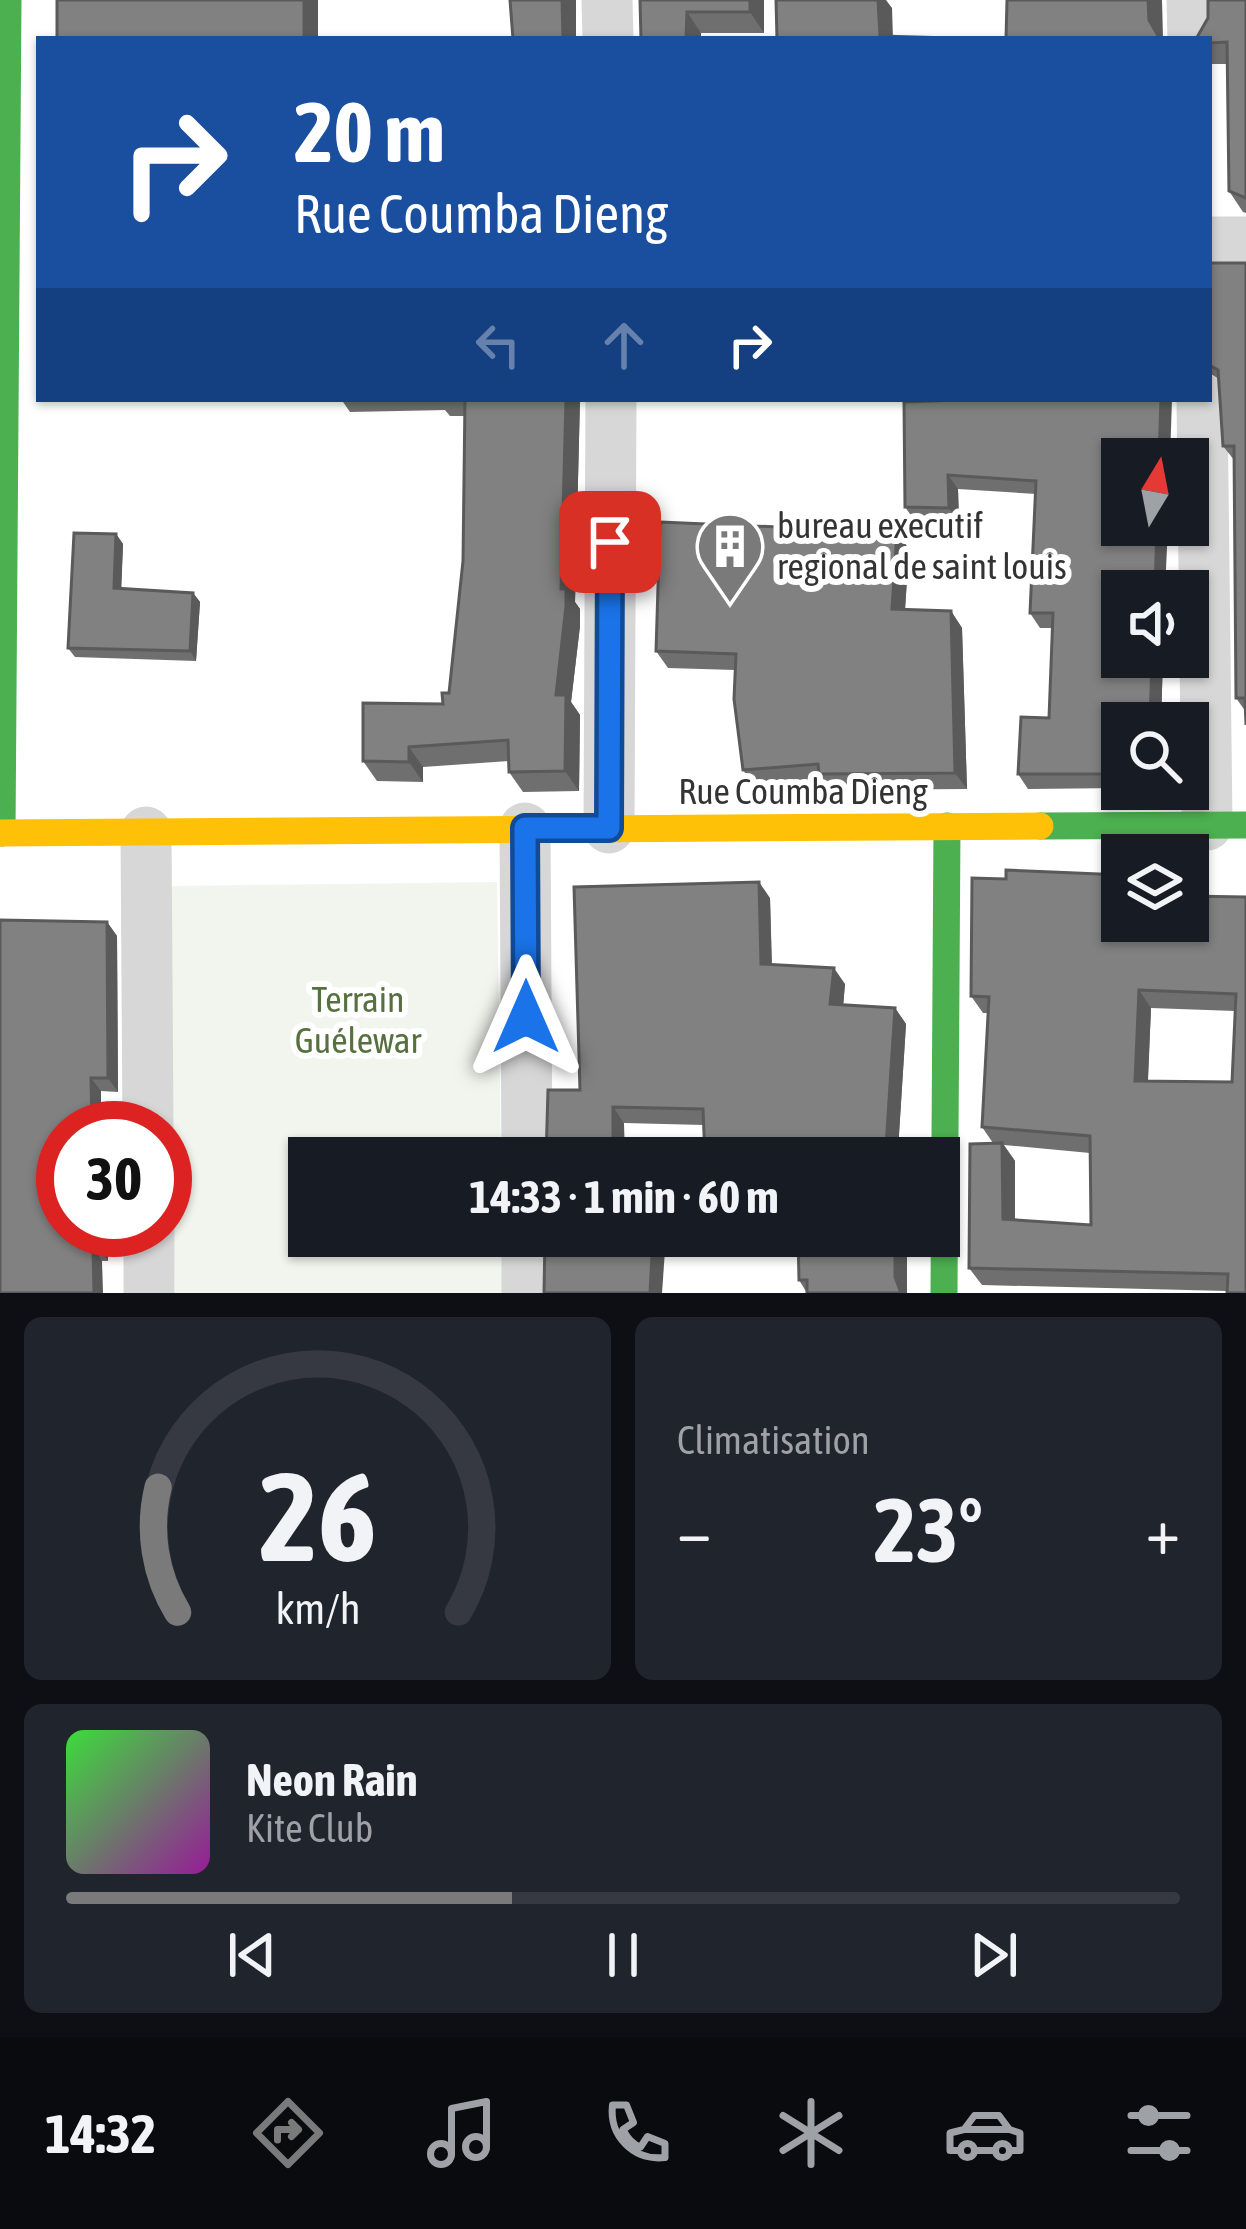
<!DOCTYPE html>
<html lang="fr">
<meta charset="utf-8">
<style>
:root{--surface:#171b24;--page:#20242c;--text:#f1f3f6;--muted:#9ea1a6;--line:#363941;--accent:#7a7a7a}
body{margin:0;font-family:"Asap Condensed",sans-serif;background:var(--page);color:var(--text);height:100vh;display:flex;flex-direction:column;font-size:45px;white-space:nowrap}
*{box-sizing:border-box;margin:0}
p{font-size:39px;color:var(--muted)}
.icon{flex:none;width:66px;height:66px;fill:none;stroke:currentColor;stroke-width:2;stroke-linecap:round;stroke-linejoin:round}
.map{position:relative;height:1293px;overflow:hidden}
.panel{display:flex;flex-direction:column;gap:24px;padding:24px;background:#0d0f14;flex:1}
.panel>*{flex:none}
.hud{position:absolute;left:36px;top:36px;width:1176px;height:366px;border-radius:0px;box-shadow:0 3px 9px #0004;background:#1a4fa0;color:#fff;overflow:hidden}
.needle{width:78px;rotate:10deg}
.tools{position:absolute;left:1101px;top:438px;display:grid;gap:24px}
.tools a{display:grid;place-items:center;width:108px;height:108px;border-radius:0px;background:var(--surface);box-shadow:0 3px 9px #0004;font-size:60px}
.speed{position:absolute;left:36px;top:1101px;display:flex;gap:24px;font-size:60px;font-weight:700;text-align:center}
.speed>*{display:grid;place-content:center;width:156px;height:156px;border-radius:50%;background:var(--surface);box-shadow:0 3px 9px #0004;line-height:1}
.speed .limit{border:18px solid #d22;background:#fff;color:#111}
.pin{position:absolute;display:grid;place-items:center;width:102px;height:102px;color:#fff;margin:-51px;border-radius:24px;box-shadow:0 6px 18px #0006}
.me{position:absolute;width:132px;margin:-66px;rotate:0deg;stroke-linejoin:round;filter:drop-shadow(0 0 9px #0008)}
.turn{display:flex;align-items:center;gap:42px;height:252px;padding:0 60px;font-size:54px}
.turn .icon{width:156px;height:156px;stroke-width:2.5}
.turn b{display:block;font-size:84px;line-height:102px}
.lanes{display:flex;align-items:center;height:114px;padding:0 60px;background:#0003;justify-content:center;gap:60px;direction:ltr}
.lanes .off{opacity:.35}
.big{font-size:90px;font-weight:700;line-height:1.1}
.panel .tile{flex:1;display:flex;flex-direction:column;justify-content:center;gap:18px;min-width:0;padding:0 42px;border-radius:18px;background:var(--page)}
.panel .dial{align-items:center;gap:0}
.dial svg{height:312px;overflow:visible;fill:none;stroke:var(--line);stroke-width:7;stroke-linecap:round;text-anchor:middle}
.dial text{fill:var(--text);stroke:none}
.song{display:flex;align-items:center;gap:36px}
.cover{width:144px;height:144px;border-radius:18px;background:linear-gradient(135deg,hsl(120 70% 55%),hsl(300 70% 35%))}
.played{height:12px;border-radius:6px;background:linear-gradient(90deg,var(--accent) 40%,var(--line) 40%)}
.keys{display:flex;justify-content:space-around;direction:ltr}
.heat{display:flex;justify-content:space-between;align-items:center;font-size:66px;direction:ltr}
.panel .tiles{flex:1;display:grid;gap:24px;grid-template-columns:1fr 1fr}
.tile:last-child{grid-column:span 2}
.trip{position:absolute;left:288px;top:1137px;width:672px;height:120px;border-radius:0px;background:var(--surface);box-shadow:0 3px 9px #0004;font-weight:700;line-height:120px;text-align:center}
.tabs{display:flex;height:192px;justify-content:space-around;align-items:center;background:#090b0e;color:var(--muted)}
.tabs .icon{width:84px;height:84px}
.tabs .active{color:var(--accent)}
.tabs b{font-size:54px;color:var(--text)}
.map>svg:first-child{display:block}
.green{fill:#f1f5ed}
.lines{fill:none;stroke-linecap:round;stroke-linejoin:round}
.street{stroke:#d7d7d7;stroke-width:51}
.fast{stroke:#4caf50;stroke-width:27}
.slow{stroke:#ffc107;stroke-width:27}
.wall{fill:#6f6f6f;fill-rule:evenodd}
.shaded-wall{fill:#5a5a5a}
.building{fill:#818181;stroke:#5a5a5a;stroke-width:3;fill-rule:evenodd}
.route-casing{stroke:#114b97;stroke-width:30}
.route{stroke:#1a73e8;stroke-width:21}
.labels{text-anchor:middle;stroke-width:12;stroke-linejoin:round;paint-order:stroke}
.poi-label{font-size:36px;fill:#333;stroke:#fff;text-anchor:start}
.street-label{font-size:36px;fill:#333;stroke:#fff}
.park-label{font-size:36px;fill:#56703f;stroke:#fff}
</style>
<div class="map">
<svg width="1246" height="1293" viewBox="0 0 1246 1293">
<rect width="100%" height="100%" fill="#fff"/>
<!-- green -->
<path class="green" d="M497,882L501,1158H309V1236H502L503,1293H175L169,886Z"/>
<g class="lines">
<!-- street -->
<g class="street">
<path d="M607,0L608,39"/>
<path d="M1192,0L1193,39"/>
<path d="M1209,242H1246"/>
<path d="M1202,399L1207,825"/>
<path d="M525,828L527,1158"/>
<path d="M609,828L611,399"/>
<path d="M146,832L148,1128"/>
<path d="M149,1230V1293"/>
<path d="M527,1236V1293"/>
</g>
<!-- fast -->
<g class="fast">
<path d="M1040,826L1246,825"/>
<path d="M2,833L8,0"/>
<path d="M944,1293L947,826"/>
</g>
<!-- slow -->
<path class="slow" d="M0,833L1040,826"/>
</g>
<!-- wall -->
<g class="wall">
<path d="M640,0H764V33H701Z"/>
<path d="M1246,0V213L1243,212L1229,191L1227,64H1209L1208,18Z"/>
<path d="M1209,263H1246V712L1236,698L1234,460L1223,446L1219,379L1209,373Z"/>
<path d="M341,399H580L575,602L580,609V626L571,702L580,715L579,791L523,792L509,772V761L423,767V782L377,781L363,761L443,704L449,693L463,561L465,416H450L445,410L350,412Z"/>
<path d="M1172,399L1122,657H1163L1161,723H1122V788L1028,789L1018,774L1049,718L1052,628H1040L1030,613L1036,494L958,489L959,522L915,521L905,507L986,400Z"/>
<path d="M116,534L123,544L121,588L193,593L200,602L196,661L75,657L68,648Z"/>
<path d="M909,549L905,609L951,611L962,628L967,789L831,790L825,781L755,787L743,770L735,670L668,668L656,651Z"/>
<path d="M1246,897L1227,1291L982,1285L969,1268L993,1143L982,1127L988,1013H983L971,996L1122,921ZM1151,1008L1235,1011L1232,1082L1148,1081ZM1004,1145L1090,1153L1091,1225L1015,1220V1161Z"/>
<path d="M770,898L772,965L845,984L843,1005L895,1008L906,1024L898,1150L704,1125L624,1123L580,1090Z"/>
<path d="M107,922L117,936L118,1092L101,1091V1128H63V1230H108V1261H102L0,1293Z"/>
<path d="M710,1236H907V1293H807L799,1280L798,1252L720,1251Z"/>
</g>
<!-- shaded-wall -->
<g class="shaded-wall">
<rect x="304" y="0" width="14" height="39"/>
<path d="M562,0H576V39H563Z"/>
<path d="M750,0H764V33L750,12Z"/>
<path d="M878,0H886L892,8L893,39L880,36Z"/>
<path d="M1148,0H1162L1163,39H1160L1149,20Z"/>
<path d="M687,12L701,33V39H686Z"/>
<path d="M566,399H580L575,602L580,609V626L571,702L580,715L579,791L565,771L556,695L561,589Z"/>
<path d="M1161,399H1172L1170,459H1159Z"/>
<path d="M948,475L958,489L959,522L949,508Z"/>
<path d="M1157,525H1168L1165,591H1155Z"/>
<path d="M897,532L909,549L904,625L892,609Z"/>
<path d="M116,534L123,544L121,597L114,588Z"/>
<path d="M193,593L200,602L196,661L190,651Z"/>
<path d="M951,611L962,628L967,789L955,773Z"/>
<path d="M1152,657H1163L1161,723H1150Z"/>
<path d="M409,747L423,767V782L409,762Z"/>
<path d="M759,882L770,898L772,980L761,964Z"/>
<path d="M107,922L117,936L118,1092L108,1078Z"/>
<path d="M834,968L845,984L842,1020L830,1004Z"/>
<path d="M1139,990L1151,1008L1147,1098L1135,1081Z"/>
<path d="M895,1008L906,1024L898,1150L904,1158H894L886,1147Z"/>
<path d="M91,1078L101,1091V1128H92Z"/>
<path d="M613,1107L624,1123L625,1158H613Z"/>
<path d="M1002,1143L1015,1161V1237L1003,1219Z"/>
<path d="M98,1230H108V1261L98,1247Z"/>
<path d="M653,1236H666L662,1293H650Z"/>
<path d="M895,1236H907V1293H901L895,1277Z"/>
<path d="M93,1247L102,1261L103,1293H94Z"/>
</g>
<!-- building -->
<g class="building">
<rect x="57" y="0" width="247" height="39"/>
<path d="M510,0H562L563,39H513Z"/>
<path d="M640,0H750V12H687L686,39H641Z"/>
<path d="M776,0H878L880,36L986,39H777Z"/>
<path d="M1007,0H1148L1149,20L1160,39H1006Z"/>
<path d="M1208,0H1246V198L1229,191L1227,42L1209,43V39H1196L1208,18Z"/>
<path d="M1209,263H1246V725L1245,698H1236L1234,446H1223L1218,370L1209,365Z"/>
<path d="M465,399H566L561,589H566V606L556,695H566L565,771L509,772L508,740L409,747V762L363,761V703L443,704L442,693H449L463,561Z"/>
<path d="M986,399H1161L1159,459H1122V525H1157L1155,591H1122V657H1152L1150,723H1122V774H1018L1021,717L1049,718L1053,613H1030L1036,481L948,475L949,508L905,507L904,402Z"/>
<path d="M660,522L897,532L892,609L951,611L955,773L819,774L818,764L743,770L734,699L736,654L656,651Z"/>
<path d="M74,533L116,534L114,588L193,593L190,651L68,648Z"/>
<path d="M1006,870L1122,875V921H1188V896L1246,897V1293H1227L1228,1274L969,1268L970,1144L1002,1143L1003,1219L1091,1225L1090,1136L982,1127L989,997L971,996L972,878L1006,879ZM1139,990L1236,994L1232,1082L1135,1081Z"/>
<path d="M759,882L761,964L834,968L830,1004L895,1008L886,1147H896V1158H705L703,1109L613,1107V1158H546L548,1090H580L574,887Z"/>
<path d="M0,920L107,922L108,1078H91L92,1128H63V1230H98V1247H93L94,1293H0Z"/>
<path d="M545,1236H653L650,1293H544Z"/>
<path d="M798,1236H895V1277L901,1293H807V1280H799Z"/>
</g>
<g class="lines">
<defs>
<path id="route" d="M526,1017L525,828H609L610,542"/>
</defs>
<!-- route casing -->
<use href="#route" class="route-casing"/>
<!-- route -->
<use href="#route" class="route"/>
</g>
<!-- icons -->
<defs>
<symbol id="building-pin" viewBox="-11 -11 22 30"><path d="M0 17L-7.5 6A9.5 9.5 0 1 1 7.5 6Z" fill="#7a7a7a" stroke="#fff"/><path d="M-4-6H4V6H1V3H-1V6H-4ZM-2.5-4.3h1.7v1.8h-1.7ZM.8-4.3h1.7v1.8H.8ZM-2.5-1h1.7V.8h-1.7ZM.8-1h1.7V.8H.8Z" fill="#fff"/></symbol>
</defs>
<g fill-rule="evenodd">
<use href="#building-pin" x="692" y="508" width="76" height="104"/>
</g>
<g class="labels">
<!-- poi labels -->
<g class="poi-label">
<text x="777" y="538">bureau executif<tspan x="777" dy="41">regional de saint louis</tspan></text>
</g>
<!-- street labels -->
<g class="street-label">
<text x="803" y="804">Rue Coumba Dieng</text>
</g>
<!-- park labels -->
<g class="park-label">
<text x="358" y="1012">Terrain<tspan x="358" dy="41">Guélewar</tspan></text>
</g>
</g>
</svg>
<div class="tools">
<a><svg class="needle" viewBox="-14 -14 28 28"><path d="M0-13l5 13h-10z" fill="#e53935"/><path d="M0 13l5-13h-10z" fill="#9ea1a6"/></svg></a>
<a><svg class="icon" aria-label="sound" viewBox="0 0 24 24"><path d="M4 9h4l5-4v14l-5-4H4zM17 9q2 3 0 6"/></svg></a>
<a><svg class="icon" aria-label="search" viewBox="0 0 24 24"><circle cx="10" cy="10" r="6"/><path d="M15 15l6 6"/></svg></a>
<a><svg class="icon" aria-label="layers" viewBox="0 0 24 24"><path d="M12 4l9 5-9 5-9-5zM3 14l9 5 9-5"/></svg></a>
</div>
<div class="speed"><div class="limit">30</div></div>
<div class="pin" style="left:610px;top:542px;background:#d93025"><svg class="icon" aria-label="arrive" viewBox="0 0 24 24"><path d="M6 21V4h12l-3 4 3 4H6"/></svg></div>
<svg class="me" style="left:526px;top:1017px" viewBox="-20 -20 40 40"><path d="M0-17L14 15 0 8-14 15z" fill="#1a73e8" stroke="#fff" stroke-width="4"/></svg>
<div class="trip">14:33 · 1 min · 60 m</div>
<div class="hud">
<div class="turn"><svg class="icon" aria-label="right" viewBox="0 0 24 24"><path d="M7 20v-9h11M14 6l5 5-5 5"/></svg><div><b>20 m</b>Rue Coumba Dieng</div></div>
<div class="lanes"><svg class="icon off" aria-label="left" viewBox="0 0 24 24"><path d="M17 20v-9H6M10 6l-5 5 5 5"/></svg><svg class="icon off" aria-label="ahead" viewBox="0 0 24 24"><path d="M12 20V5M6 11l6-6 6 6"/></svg><svg class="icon" aria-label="right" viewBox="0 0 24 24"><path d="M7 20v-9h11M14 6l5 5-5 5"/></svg></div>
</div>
</div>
<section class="panel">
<div class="tiles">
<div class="tile dial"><svg viewBox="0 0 100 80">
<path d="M14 69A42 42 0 1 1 86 69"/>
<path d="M14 69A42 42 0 0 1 9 37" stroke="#7a7a7a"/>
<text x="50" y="56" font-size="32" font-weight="700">26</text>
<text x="50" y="72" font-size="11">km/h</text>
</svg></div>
<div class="tile"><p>Climatisation</p>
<div class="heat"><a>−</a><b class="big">23°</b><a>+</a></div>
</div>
<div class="tile">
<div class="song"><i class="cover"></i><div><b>Neon Rain</b><p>Kite Club</p></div></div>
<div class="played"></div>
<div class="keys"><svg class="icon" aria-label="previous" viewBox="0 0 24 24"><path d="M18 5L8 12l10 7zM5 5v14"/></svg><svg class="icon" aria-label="pause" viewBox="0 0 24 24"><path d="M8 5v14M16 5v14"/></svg><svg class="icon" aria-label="next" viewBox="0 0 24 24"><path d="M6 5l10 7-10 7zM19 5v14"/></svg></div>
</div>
</div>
</section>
<nav class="tabs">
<b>14:32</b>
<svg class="icon active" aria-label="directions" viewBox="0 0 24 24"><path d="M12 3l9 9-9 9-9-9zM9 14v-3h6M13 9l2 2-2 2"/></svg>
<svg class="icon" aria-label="music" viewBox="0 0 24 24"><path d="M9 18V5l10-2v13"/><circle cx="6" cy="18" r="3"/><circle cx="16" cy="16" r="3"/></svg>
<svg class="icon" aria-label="phone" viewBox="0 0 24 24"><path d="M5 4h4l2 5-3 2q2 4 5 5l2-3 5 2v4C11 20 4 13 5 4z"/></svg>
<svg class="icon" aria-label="climate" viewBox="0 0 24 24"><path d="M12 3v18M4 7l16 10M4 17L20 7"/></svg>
<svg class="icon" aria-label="car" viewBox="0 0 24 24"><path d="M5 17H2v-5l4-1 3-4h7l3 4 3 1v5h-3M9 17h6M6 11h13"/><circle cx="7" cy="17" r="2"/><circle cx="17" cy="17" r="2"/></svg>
<svg class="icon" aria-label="filters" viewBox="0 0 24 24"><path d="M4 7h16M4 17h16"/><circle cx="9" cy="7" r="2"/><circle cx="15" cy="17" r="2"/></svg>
</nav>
